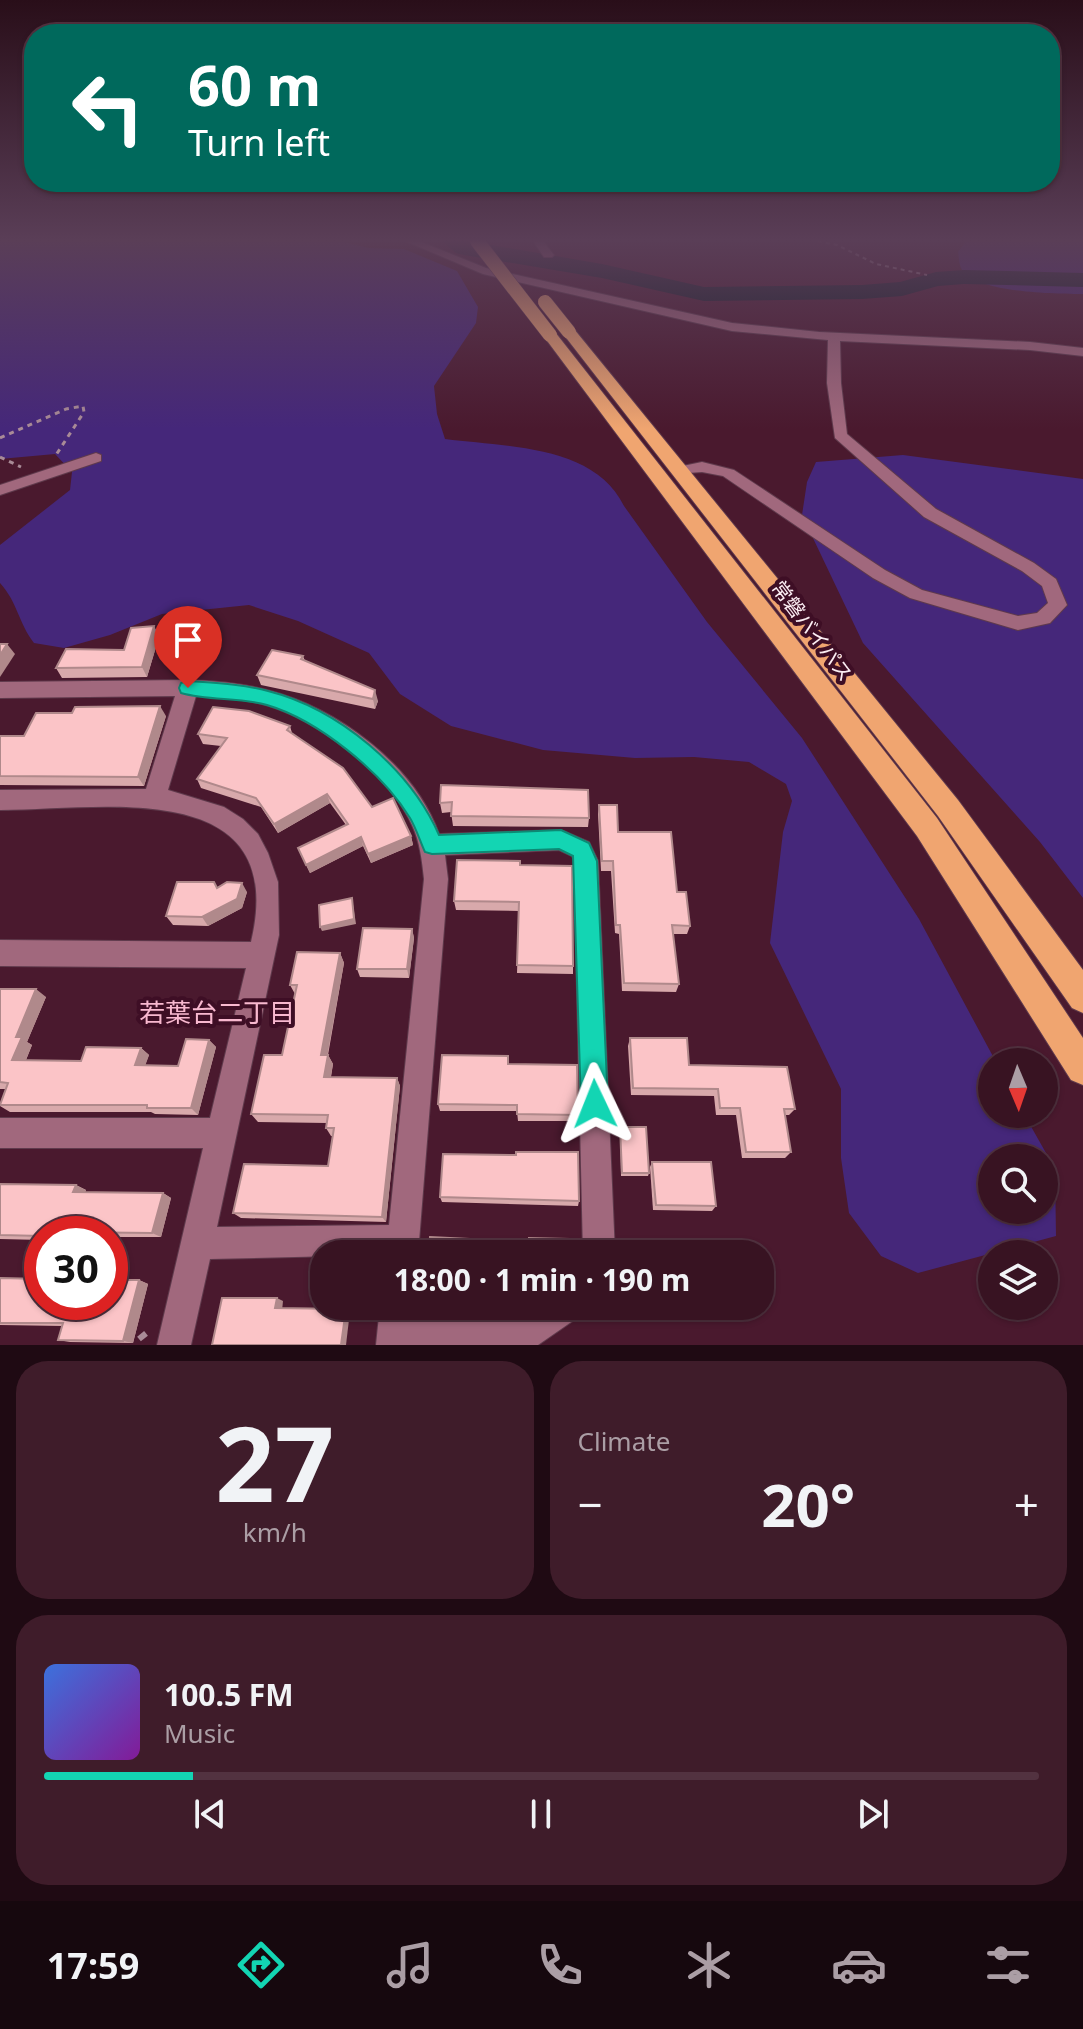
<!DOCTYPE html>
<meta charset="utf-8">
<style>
:root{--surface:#381322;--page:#3f1c2a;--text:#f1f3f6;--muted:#ab9ea5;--line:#523240;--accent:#13d5b3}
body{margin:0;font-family:"Noto Sans","Noto Sans JP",sans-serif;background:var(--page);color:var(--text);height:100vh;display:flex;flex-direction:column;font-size:30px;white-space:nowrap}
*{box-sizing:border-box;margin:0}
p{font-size:26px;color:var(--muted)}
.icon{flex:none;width:44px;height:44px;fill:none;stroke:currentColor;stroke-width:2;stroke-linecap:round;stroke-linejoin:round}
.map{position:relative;height:1345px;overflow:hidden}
.panel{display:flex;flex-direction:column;gap:16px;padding:16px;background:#1f0a13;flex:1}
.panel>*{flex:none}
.banner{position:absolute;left:24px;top:24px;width:1036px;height:168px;border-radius:32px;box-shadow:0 2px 6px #0004,0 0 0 2px var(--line);background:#00695c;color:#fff;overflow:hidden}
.needle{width:52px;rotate:178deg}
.fabs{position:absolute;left:978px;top:1048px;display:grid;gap:16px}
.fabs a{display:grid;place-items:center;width:80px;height:80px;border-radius:50%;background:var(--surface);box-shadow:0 2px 6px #0004,0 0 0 2px var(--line);font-size:40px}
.speed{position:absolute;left:24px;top:1216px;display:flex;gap:16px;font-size:40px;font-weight:700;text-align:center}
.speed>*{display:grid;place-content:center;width:104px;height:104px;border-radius:50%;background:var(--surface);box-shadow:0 2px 6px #0004,0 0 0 2px var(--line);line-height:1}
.speed .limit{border:12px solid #d22;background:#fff;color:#111}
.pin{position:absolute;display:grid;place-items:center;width:68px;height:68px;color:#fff;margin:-82px -34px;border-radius:50% 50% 50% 0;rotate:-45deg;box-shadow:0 0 8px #0007}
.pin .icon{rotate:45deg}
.me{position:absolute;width:88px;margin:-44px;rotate:358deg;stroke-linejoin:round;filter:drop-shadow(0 0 6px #0008)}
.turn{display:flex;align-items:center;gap:28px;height:168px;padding:0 32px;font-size:36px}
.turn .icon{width:104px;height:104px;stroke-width:2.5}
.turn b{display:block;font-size:56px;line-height:68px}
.big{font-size:60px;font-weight:700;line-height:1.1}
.panel .tile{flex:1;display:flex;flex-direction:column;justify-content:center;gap:12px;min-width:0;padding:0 28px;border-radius:32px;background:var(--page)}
.panel .dial{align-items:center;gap:0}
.dial b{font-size:104px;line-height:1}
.song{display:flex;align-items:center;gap:24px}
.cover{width:96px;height:96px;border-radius:12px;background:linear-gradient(135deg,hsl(220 70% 55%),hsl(290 70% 35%))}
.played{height:8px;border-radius:4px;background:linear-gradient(90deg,var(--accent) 15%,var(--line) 15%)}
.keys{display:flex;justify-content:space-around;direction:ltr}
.heat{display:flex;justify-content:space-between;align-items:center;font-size:44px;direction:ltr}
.panel .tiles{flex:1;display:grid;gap:16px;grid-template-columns:1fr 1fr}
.tile:last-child{grid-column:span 2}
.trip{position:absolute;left:310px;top:1240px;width:464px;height:80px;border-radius:32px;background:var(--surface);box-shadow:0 2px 6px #0004,0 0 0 2px var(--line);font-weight:700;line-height:80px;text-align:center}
.tabs{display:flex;height:128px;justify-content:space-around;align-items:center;background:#16080e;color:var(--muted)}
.tabs .icon{width:56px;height:56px}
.tabs .current{color:var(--accent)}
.tabs b{font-size:36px;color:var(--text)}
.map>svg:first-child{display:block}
.green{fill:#45277a;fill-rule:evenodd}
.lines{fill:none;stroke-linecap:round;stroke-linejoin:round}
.river{fill:#0c1c26;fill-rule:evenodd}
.minor-casing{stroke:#5f3a4c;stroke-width:2}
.highway-casing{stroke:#5f3a4c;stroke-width:2}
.path-far2{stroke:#a98b97;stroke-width:2;stroke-dasharray:4 4;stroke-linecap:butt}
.path-far1{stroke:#a98b97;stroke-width:3;stroke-dasharray:5 5;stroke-linecap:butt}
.path{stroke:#a98b97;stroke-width:6;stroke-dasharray:9 9;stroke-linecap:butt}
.minor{fill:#a1687d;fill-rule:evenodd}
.highway{fill:#f0a570;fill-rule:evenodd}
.highway-bridge-casing{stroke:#5f3a4c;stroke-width:15;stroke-linecap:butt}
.highway-bridge{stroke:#f0a570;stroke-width:14}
.wall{fill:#d8a9ab}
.shaded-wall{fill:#b0898b}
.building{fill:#fbc4c7;stroke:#b0898b;stroke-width:2}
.route{fill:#13d5b3;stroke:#0c8a74;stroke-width:2}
.labels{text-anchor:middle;stroke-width:8;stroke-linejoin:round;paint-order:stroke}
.street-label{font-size:20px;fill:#fceef3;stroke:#3e0e25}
.near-neighbourhood-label{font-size:26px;fill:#f8b8cf;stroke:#3e0e25}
</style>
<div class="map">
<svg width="1083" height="1345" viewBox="0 0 1083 1345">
<rect width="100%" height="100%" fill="#4a192e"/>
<!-- green -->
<g class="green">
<path d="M0,241H340L369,248L404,249L457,271L478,307L476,323L434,386L437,414L445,439C505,447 594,444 624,506L707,622L802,738L919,919L996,1062H992V1114H1024L1055,1169L1056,1236L918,1273L881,1256L849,1213L841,1158V1089L770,943L783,832L792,801L786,784L749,762L694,757L635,758L543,750L451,726L400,694L369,653L298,621L249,605L162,614L110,635L64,648L34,643C18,622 18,603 0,583V545L70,490L72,472L55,454L0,459ZM992,1158H1044V1210H992Z"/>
<path d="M966,241H1083V294C1056,294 978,293 962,270C959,265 959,258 958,252Z"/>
<path d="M903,455L1083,479V898L1040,842L863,643L802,515L807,482L816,462Z"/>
</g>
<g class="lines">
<!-- river -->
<path class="river" d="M442,241H468L602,264L704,287L862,285L900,282L936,272L964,270L1083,273V287L964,284L938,286L902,296L862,299L704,301L602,278L464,255L456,253Z"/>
<defs>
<g id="minor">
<path d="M405,241H419L486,268L732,323L819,332L1030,342L1083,348V356L1030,350L840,341L841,383L847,434L936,509L1034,563L1056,579L1067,605L1050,623L1018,630L910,598L873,578L723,476L702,472L673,474V468L702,462L734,470L885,570L922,590L1018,616L1037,613L1048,603L1042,586L1022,571L924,517L835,438L827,383L828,340L732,331L483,274Z"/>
<path d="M533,241H543L554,255L552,257H544Z"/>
<path d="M96,453L101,455V461L0,495V485Z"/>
<path d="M188,680C215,681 241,683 267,690C337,708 414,764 439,834L561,830L589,842L598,861L615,1254H583L574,861L572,856L559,850L445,855L448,879L418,1254L210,1259L191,1345H157L203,1148H0V1118H210L246,968L0,966V940L251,942C291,774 100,810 0,810V790L146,789L175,696L0,698V682ZM196,696C220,697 245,699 269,706C320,722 390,776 412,825C420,842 422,861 424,879L389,1225L217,1227L279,935L278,882L268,853L258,834L243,819L224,807L168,790Z"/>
<path d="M380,1306H414L413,1317L523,1315L536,1306H582L577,1318L538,1345H376Z"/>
</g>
<g id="highway">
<path d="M569,327L574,329L958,800L1083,970V1013L1072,1008L938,816L564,335L561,332Z"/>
<path d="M550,330L555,332L937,818L1083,1038V1085L1071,1080L917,836L545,338L542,335Z"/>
</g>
</defs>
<!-- minor casing -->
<use href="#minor" class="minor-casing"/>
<!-- highway casing -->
<use href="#highway" class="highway-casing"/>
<!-- path-far2 -->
<path class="path-far2" d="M818,241L837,245L876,264L927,275"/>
<!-- path-far1 -->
<g class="path-far1">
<path d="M0,438L66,409L83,406L84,412L56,455"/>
<path d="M0,457L21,467"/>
</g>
<!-- path -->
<path class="path" d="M139,1339L149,1331"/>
<!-- minor -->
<use href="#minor" class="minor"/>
<!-- highway -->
<use href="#highway" class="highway"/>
<defs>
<g id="highway-bridge">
<path d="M477,241L550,335"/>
<path d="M545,302L569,332"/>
</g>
</defs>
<!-- highway-bridge casing -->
<use href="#highway-bridge" class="highway-bridge-casing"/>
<!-- highway-bridge -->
<use href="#highway-bridge" class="highway-bridge"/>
</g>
<!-- wall -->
<g class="wall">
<path d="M154,626L159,637L147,677L62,678L56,668L124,650Z"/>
<path d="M303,656L305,661L378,701L375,709L261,685L257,675Z"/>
<path d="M166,716L144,786L0,785V736H24Z"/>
<path d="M290,726L292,733L372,807L411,836L413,845L371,863L363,846L310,873L298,848L346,825L330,803L278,833L261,807L201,788L197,779L221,746L203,744L198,734Z"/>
<path d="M441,785L589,818L588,827L453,826L451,812L442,813L440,803Z"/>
<path d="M599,805L618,832L677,892L690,926L687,934H673L679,984L676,992L622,991L619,934L615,933L611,871H601L598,814Z"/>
<path d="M520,865L573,966V974L517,973L519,911L456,910L454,901Z"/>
<path d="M217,888L247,892L242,908L208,926L173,925L166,916Z"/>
<path d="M412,929L414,938L409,978L360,977L357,969Z"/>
<path d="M340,953L344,963L328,1055L333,1064L331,1077L397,1078L400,1086L386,1222L241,1218L233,1213L328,1166L333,1136H331L326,1128L327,1123L258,1122L251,1114L282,1055L295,994L290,985Z"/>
<path d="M0,989L46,997L27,1042L32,1045L26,1060L81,1061L141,1048L149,1055L145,1065L178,1066L209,1040L216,1047L198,1115L155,1114L151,1112H10L0,1106L6,1089H0Z"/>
<path d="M630,1038L689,1065L795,1109L789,1115H785L791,1152L785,1158H742L736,1115H716L714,1096L631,1095L628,1046Z"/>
<path d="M509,1064L578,1115L577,1121H518L517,1111H440L438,1104Z"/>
<path d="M620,1127L649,1173L648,1176H621Z"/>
<path d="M652,1162L716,1206L712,1211L653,1210L650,1167Z"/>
<path d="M0,1184L76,1185L86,1190L85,1192L163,1193L171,1198L161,1237H110V1234H42V1240L0,1239Z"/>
<path d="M440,1197L579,1201L578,1206L442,1202Z"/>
<path d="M0,1278L139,1280L148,1284L133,1343L70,1342L58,1340L62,1326L0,1325Z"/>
</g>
<!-- shaded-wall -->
<g class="shaded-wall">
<path d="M154,626L159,637L147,677L142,667Z"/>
<path d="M7,644L15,654L0,677V655Z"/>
<path d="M375,690L378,701L375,709L373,699Z"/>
<path d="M160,706L166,716L144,786L138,777Z"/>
<path d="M327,794L330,803L278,833L274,824Z"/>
<path d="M411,836L413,845L371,863L368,854Z"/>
<path d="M361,837L363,846L310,873L306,865Z"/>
<path d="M242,883L247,892L242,908L208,926L202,917Z"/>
<path d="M352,898L356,924L322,931L320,927Z"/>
<path d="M412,929L414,938L409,978L407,969Z"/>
<path d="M340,953L344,963L326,1063L321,1055Z"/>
<path d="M36,989L46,997L27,1042L32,1045L23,1067L12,1060L16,1037Z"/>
<path d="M209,1040L216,1047L198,1115L191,1108Z"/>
<path d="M141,1048L149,1055L143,1072L135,1065Z"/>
<path d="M328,1055L333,1064L329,1086L324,1077Z"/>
<path d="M397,1078L400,1086L386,1222L382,1217Z"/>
<path d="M76,1185L86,1190L84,1197L73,1192Z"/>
<path d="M163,1193L171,1198L161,1237L152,1233Z"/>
<path d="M139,1280L148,1284L133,1343L123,1341Z"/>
<path d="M277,1298L283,1301L282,1311L275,1308Z"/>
<path d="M346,1309L350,1311L346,1345H341Z"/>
</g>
<!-- building -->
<g class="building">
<path d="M154,626L142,667L56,668L66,649L124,650L131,628Z"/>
<path d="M0,644H7L0,655Z"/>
<path d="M272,650L303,656L301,659L375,690L373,699L257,675Z"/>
<path d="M160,706L138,777L0,776V736H24L36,713H72L75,707Z"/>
<path d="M213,707L249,711L290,726L287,730L343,768L372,807L393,798L411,836L368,854L361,837L306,865L298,848L348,824L327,794L274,824L256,798L197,779L227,738L198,734Z"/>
<path d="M441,785L588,790L589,818L451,816L452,802L440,803Z"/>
<path d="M599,805H617L618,832H671L677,892H686L690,926L672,925L679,984L624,983L620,925H616L613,861H602Z"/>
<path d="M457,860L520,861V865L572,866L573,966L517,965L519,902L454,901Z"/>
<path d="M177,882H214L217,888L227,882L242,883L237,899L202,917L166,916Z"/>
<path d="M352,898L354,919L320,927L319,905Z"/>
<path d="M363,928L412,929L407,969H357Z"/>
<path d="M297,952L340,953L321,1055H328L324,1077L397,1078L382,1217L233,1213L244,1164L328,1166L334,1128H326L328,1115L251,1114L264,1055H282L297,985H290Z"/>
<path d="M0,989H36L16,1037H22L12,1060L81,1061L86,1047L141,1048L135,1065L178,1066L186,1039L209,1040L191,1108H147V1105H0L8,1083L0,1082Z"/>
<path d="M630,1038H687L689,1065L787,1067L795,1109H784L791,1152H746L740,1108H720L718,1089L633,1088Z"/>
<path d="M442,1055L508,1056V1064L577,1065L578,1115L517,1114V1105L438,1104Z"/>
<path d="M620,1127H646L649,1173H622Z"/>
<path d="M516,1152H578L579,1201L440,1197L443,1154L516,1155Z"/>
<path d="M652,1162H711L716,1206L656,1205Z"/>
<path d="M0,1184L76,1185L73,1192L163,1193L152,1233L60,1232L59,1234H42V1236L0,1235Z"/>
<path d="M430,1237L529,1242V1238L569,1239V1254H429Z"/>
<path d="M0,1278L42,1279V1302H110V1280H139L123,1341L58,1340L63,1323H0Z"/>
<path d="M222,1298H277L275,1308L346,1309L341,1345H212Z"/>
</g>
<!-- sky -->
<linearGradient id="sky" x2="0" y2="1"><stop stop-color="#290e19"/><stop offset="0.56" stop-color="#5a3e57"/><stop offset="1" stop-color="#5a3e57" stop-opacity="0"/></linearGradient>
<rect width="1083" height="429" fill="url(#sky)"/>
<!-- route -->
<path class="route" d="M188,681C215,683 242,684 268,691C339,709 410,769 439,835L561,830L589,843L597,861L608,1104L604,1113L595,1117L585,1113L581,1104L573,856L559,849L432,854L425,852C420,841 416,828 410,818C382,772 318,720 267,705C239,697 209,701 181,693L179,688L181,683Z"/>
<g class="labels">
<!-- street labels -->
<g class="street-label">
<text transform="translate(812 631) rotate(53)" y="7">常磐バイパス</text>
</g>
<!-- near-neighbourhood labels -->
<g class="near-neighbourhood-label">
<text x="217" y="1022">若葉台二丁目</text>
</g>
</g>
</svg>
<div class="fabs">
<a><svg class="needle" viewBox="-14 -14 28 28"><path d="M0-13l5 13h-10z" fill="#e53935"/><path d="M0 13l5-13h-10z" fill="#ab9ea5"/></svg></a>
<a><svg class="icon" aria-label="search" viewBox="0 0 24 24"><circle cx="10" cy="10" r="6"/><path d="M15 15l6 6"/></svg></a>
<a><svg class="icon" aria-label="layers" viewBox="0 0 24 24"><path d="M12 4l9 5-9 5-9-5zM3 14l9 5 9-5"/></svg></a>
</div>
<div class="speed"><div class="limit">30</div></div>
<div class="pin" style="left:188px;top:688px;background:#d93025"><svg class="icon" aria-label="arrive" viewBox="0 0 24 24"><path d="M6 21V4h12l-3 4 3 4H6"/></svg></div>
<svg class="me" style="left:595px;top:1104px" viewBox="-20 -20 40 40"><path d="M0-17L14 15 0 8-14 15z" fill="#13d5b3" stroke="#fff" stroke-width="4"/></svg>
<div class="trip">18:00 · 1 min · 190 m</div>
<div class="banner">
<div class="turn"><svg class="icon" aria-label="left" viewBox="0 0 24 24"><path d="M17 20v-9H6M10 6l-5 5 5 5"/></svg><div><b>60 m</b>Turn left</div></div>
</div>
</div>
<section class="panel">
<div class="tiles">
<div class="tile dial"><b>27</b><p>km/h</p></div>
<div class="tile"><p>Climate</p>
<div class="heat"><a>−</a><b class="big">20°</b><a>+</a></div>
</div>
<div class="tile">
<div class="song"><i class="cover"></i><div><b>100.5 FM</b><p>Music</p></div></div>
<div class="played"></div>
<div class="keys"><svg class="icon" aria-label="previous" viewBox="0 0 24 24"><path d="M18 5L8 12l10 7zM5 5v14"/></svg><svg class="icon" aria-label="pause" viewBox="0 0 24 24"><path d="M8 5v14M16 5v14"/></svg><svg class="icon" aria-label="next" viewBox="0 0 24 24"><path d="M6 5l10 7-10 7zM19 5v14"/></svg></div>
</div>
</div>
</section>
<nav class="tabs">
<b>17:59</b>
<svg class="icon current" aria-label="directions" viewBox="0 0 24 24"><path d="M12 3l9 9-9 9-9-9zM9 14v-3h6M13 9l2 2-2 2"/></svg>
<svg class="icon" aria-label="music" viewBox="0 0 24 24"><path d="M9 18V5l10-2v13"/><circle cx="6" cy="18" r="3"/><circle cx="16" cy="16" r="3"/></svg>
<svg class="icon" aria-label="phone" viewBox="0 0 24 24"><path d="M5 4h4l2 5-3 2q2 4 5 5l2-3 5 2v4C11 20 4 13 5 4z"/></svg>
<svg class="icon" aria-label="climate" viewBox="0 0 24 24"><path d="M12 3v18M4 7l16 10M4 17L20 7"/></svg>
<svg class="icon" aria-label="car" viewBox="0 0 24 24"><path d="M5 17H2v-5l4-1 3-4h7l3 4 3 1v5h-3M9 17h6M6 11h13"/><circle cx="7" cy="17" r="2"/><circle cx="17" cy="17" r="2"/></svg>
<svg class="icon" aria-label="filters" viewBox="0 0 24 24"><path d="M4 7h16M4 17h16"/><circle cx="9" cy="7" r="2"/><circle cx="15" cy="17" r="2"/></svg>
</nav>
